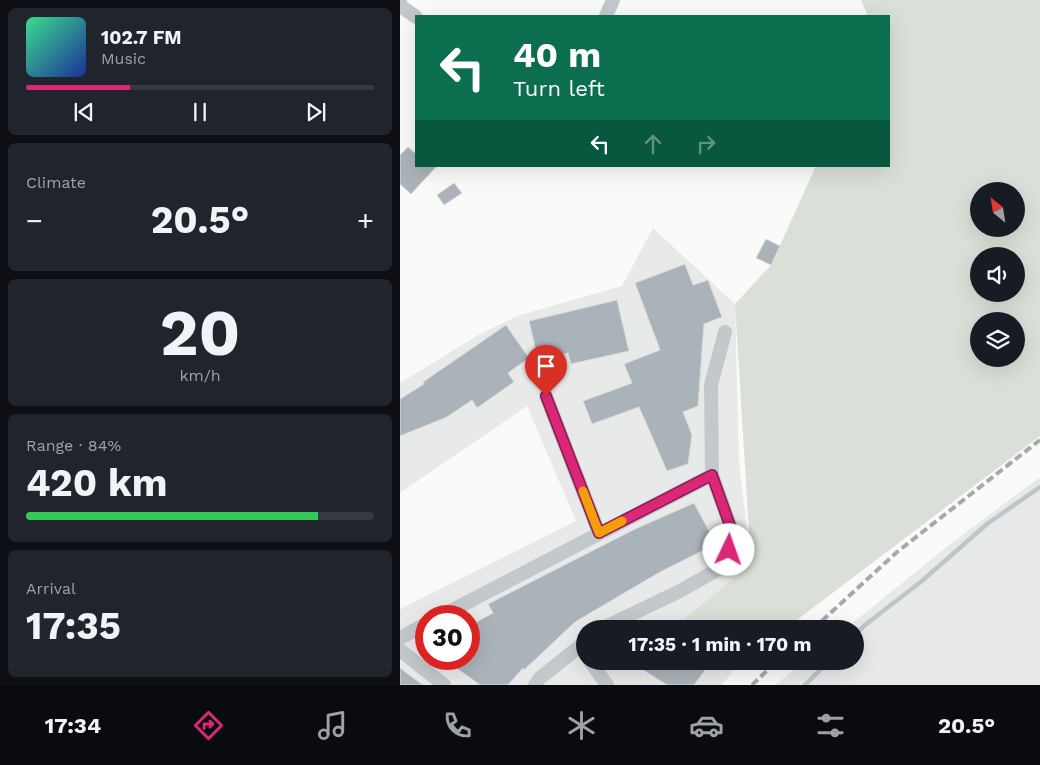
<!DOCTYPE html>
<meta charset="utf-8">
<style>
:root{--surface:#171b24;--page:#20242c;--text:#f1f3f6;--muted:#9ea1a6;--line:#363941;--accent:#db2777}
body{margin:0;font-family:"Work Sans",sans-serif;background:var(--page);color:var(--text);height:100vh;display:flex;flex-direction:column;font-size:19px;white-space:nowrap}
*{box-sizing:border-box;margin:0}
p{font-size:16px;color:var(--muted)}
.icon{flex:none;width:28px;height:28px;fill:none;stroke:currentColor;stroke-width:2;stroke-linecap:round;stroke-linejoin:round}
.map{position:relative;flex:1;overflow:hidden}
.drawer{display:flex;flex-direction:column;gap:8px;padding:8px;background:#0d0f14;width:400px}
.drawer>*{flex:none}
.guide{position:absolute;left:15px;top:15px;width:475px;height:152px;border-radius:0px;box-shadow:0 5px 20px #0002;background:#0b6e4f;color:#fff;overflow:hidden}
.needle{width:32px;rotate:330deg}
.fabs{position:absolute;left:570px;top:182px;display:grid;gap:10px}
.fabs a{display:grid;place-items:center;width:55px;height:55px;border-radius:50%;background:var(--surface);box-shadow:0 5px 20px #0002;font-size:25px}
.speed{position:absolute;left:15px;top:605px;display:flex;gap:10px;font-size:25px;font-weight:700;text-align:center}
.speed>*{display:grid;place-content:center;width:65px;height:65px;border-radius:50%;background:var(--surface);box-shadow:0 5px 20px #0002;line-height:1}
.speed .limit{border:8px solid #d22;background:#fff;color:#111}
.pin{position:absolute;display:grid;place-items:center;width:42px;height:42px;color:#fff;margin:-51px -21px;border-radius:50% 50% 50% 0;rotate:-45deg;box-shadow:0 0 5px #0007}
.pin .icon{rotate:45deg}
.me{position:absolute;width:55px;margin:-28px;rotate:3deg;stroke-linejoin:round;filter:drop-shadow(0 0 4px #0008)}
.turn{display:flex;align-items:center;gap:18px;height:105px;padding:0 15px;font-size:22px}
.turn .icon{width:65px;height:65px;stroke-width:2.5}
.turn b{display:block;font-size:35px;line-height:42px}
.lanes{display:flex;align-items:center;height:48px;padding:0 15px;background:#0003;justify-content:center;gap:25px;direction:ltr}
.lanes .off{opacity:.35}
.big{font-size:38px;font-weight:700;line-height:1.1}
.drawer .card{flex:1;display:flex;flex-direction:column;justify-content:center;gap:8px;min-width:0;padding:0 18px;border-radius:8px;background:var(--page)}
.drawer .dial{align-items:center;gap:0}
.dial b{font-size:65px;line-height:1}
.song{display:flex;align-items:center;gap:15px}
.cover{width:60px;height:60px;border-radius:8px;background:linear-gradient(135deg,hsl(150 70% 55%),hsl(230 70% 35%))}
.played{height:5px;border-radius:2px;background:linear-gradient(90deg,var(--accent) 30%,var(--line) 30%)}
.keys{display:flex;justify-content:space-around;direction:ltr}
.heat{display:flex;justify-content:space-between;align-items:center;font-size:28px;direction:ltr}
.charge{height:8px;border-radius:4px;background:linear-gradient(90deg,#34c759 84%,var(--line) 0)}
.trip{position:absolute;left:176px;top:620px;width:288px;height:50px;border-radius:25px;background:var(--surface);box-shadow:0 5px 20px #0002;font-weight:700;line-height:50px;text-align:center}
.dock{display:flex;height:80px;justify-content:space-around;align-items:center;background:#090b0e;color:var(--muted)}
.dock .icon{width:35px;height:35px}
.dock .selected{color:var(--accent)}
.dock b{font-size:22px;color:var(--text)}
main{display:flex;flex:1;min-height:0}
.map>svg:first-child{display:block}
.built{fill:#e8e9e9;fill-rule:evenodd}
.green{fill:#dadfd7;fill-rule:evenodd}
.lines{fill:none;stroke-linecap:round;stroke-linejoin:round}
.stream{stroke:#bbc7cb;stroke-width:4.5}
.building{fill:#aab3b9;stroke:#dcdcda}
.street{stroke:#c3c8cc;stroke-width:14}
.rail{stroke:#a2aab0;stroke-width:4;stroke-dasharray:8 4;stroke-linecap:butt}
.route-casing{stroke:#8e194d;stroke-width:12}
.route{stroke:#db2777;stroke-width:9}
.slow{stroke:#f59e0b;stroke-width:9}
</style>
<main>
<section class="drawer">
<div class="card">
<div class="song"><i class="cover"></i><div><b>102.7 FM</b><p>Music</p></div></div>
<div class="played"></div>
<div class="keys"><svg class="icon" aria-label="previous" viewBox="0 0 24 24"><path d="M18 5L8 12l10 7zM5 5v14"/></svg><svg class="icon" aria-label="pause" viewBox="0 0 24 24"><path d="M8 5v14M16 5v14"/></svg><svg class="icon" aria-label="next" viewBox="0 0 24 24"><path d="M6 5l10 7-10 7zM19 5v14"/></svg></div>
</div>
<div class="card"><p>Climate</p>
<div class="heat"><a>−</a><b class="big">20.5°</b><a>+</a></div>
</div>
<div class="card dial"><b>20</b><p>km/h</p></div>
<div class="card"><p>Range · 84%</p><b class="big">420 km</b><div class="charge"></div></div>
<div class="card"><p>Arrival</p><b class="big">17:35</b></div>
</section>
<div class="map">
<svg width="640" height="685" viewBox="0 0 640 685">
<rect width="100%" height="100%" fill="#fafaf8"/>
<!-- built -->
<g class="built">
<path d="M253,228L335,304L339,462L351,564L280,622L289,629H185V661H331L337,666L322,685H0V609L176,521L127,406L0,493V383L80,334L117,316L222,286ZM26,616H69V659H26Z"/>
<path d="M640,477V685H375L405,661H455V629H445L554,541Z"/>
</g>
<!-- green -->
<path class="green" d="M461,0H640V436L385,629H289L280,622L351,564L335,304L371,265L416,166H489V16H468ZM579,191H616V229H579ZM579,256H616V294H579ZM579,321H616V359H579Z"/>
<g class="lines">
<!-- stream -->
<g class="stream">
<path d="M455,635L465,625L522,581L587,524L640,487"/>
<path d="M405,685L429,661"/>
</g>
</g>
<!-- building -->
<g class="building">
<path d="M8,147L16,154V166H37L11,194L0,184V155Z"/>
<path d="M54,183L62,193L44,205L37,195Z"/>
<path d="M366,239L380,246L371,265L356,258Z"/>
<path d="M285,264L293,285L308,280L322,317L304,324L298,406L283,412L292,435L288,464L267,471L239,407L192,424L183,401L232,383L224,364L260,350L235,283Z"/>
<path d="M217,300L229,351L171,364L168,353L138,360L129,321Z"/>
<path d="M106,325L129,358L108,373L114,382L77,408L72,400L47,417L0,436V399L24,384L23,382Z"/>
<path d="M294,503L316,544L260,572L175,622L124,670L123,668L108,685H80L44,659H69V626L93,613L88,604L235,529Z"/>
<path d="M229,661H295L306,669L294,685H267Z"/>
<path d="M0,668L23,685H0Z"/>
</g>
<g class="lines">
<!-- street -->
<g class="street">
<path d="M0,3L2,7L16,17"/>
<path d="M206,16L213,0"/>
<path d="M146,396L199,533"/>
<path d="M312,475L311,385L325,332"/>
<path d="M41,616L312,475L333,533L324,566L280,591L201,629"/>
<path d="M0,638L26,624"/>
<path d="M0,650L44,685"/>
<path d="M190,661L207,685"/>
<path d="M135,685L140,678L185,642"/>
</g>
<!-- rail -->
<g class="rail">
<path d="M413,629L497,552L640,440"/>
<path d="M352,685L377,661"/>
</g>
</g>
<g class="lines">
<defs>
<path id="route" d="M146,396L199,533L312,475L333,534L329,550"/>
</defs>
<!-- route casing -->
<use href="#route" class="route-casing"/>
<!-- route -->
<use href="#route" class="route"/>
<!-- slow -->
<path class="slow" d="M183,491L199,533L222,521"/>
</g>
</svg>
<div class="fabs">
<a><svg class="needle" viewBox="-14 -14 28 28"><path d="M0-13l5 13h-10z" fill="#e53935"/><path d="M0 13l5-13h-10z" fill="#9ea1a6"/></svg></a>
<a><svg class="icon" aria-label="sound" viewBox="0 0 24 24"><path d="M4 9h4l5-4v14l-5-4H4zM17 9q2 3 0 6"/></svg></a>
<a><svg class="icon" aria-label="layers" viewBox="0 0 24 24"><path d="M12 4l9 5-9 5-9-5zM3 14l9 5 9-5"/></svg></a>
</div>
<div class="speed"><div class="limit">30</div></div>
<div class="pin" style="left:146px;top:396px;background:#d93025"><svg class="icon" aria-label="arrive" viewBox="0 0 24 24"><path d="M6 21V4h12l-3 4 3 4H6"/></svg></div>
<svg class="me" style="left:329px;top:550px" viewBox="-20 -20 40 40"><circle r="19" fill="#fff"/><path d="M0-13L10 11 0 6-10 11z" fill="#db2777"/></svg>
<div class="trip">17:35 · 1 min · 170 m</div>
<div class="guide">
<div class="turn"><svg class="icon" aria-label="left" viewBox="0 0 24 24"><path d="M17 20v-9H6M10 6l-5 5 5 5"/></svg><div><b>40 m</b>Turn left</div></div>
<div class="lanes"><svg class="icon" aria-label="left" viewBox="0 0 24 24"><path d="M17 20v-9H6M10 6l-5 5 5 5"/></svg><svg class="icon off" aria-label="ahead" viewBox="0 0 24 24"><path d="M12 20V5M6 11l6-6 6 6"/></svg><svg class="icon off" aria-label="right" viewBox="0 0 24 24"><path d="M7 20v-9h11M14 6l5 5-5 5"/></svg></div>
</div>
</div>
</main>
<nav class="dock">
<b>17:34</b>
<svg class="icon selected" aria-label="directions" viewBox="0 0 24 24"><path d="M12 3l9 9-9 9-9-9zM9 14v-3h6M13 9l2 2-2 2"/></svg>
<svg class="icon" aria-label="music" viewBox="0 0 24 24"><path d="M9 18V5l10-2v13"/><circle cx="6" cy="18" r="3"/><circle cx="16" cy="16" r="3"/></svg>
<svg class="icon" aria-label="phone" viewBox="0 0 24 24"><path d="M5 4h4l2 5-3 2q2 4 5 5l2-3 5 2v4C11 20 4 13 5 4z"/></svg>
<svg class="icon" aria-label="climate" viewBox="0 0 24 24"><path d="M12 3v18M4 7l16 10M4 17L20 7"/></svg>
<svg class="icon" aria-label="car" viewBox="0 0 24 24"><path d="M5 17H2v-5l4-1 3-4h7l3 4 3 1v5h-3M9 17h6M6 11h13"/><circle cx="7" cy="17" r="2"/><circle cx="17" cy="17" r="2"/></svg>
<svg class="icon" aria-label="filters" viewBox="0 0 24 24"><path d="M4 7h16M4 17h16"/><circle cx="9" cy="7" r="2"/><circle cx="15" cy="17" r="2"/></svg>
<b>20.5°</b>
</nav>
